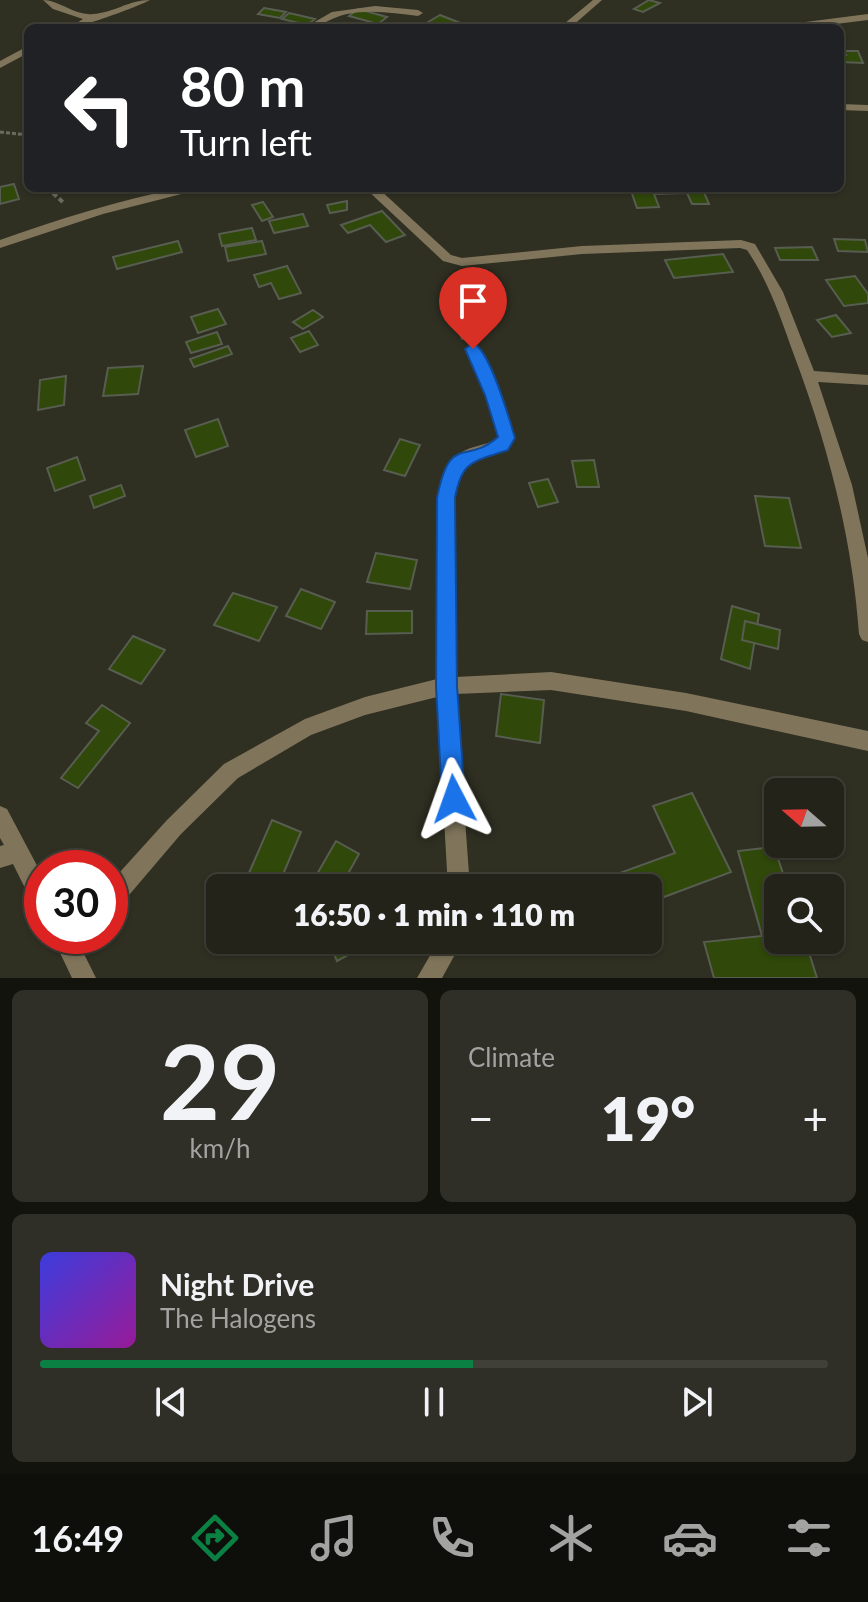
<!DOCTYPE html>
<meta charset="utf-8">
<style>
:root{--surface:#23231a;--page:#2f2f27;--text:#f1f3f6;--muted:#a3a4a2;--line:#404039;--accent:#0b8043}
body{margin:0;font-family:Lato,sans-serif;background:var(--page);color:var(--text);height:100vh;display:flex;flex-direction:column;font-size:30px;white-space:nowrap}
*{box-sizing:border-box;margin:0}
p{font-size:26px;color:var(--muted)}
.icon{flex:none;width:44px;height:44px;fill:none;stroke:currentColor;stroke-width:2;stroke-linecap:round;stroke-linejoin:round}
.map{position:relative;height:978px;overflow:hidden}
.drawer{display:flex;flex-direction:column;gap:12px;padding:12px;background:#13130e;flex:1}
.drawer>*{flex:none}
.banner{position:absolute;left:24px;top:24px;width:820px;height:168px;border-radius:12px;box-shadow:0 2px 6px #0004,0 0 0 2px var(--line);background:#202124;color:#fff;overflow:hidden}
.needle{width:52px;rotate:290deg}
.tools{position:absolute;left:764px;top:778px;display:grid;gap:16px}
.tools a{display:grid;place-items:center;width:80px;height:80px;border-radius:12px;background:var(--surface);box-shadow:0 2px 6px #0004,0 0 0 2px var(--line);font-size:40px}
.speed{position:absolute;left:24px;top:850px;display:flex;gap:16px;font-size:40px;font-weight:700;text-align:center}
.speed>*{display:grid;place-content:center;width:104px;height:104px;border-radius:50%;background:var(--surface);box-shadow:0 2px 6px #0004,0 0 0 2px var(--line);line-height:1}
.speed .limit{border:12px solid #d22;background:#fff;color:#111}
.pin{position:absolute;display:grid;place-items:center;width:68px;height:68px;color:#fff;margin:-82px -34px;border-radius:50% 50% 50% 0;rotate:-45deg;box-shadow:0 0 8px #0007}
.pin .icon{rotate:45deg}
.me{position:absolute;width:88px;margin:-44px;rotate:356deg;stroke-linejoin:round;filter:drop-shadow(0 0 6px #0008)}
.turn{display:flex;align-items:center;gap:28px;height:168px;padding:0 24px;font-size:36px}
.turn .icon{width:104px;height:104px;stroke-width:2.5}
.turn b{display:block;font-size:56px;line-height:68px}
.big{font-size:60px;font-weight:800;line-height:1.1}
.drawer .tile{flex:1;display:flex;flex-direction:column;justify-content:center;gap:12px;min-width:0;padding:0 28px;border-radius:12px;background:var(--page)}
.drawer .dial{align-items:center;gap:0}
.dial b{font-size:104px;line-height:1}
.song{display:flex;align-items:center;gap:24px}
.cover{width:96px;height:96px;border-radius:12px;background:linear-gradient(135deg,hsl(240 70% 55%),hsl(300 70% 35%))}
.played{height:8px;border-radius:4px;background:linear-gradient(90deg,var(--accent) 55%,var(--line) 55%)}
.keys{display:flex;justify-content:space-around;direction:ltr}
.heat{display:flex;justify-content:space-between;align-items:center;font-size:44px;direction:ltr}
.drawer .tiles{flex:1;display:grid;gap:12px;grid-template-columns:1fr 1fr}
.tile:last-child{grid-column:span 2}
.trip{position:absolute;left:206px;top:874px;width:456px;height:80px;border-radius:12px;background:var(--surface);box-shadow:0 2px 6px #0004,0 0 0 2px var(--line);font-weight:800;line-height:80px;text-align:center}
.dock{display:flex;height:128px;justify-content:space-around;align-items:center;background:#0e0e0a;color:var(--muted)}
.dock .icon{width:56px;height:56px}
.dock .selected{color:var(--accent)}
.dock b{font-size:36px;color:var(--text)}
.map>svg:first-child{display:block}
.building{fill:#30480a;stroke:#575d50;stroke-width:2}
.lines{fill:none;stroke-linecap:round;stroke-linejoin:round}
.path-far1{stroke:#6b6b5f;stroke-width:3;stroke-dasharray:4 2;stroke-linecap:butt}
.path{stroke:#6b6b5f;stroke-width:4;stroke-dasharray:5 3;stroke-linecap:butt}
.street{fill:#80755b;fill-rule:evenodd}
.route{fill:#1a73e8;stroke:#114b97;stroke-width:2}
</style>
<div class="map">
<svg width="868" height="978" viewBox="0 0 868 978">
<rect width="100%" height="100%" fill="#2f2f22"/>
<!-- building -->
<g class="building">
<path d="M649,0L660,3L643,12L634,9Z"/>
<path d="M264,8L286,12L280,18L258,14Z"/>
<path d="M358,9L387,17L378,24L349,16Z"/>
<path d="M289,13L315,19L307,25L282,19Z"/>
<path d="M440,15L473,28H430L423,25Z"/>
<path d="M844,51H858L863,63L840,62V55H846Z"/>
<path d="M14,184L19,199L0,204V187Z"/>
<path d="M630,188H702L709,204H692L687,193L654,194L659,207L637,208Z"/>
<path d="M347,201V210L330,213L327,205Z"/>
<path d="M263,202L273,217L262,221L252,205Z"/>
<path d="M382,211L405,235L386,242L370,225L348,233L341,225Z"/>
<path d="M303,214L308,226L274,233L269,221Z"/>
<path d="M252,228L256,240L222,246L219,234Z"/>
<path d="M834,239L865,240L868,252L838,251Z"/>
<path d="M178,241L182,252L117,269L113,257Z"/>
<path d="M262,241L266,254L228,261L225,247Z"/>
<path d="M812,247L818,260H780L775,248Z"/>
<path d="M723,254L733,272L674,278L665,260Z"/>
<path d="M287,266L301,293L279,299L271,283L259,287L254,275Z"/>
<path d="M855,276L868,294V303L844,306L826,280Z"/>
<path d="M218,309L226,324L198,333L191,317Z"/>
<path d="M313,310L323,317L303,329L293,322Z"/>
<path d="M476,314L485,335L462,339L453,319Z"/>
<path d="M836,315L851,333L832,337L817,320Z"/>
<path d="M309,331L318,345L300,352L291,338Z"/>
<path d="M217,332L222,344L191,353L186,342Z"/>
<path d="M228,346L232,354L194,367L190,359Z"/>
<path d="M143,366L138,394L103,396L108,368Z"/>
<path d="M66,376L64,405L38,410L40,380Z"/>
<path d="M218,419L228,446L196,457L185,430Z"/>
<path d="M400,439L420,445L405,476L384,470Z"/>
<path d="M77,457L85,480L55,491L47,468Z"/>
<path d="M594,460L599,487H577L572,461Z"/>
<path d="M548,479L558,502L538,507L529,483Z"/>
<path d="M121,485L125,496L94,508L90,496Z"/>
<path d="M755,496L789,498L801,548L765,546Z"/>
<path d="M376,553L417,560L410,589L367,582Z"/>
<path d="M301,589L335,602L321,629L286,616Z"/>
<path d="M233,593L277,607L259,641L214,625Z"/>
<path d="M732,606L759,614L750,669L721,659Z"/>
<path d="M367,611H412V633L366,634Z"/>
<path d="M745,621L780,630L778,649L742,640Z"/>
<path d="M133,636L165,650L141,684L109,669Z"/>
<path d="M501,694L544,700L540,743L496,736Z"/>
<path d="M102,705L130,723L78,788L61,778L99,731L86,723Z"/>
<path d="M692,793L731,872L648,903V888H610L606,878L675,853L653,806Z"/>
<path d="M272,820L301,832L279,884L249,873Z"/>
<path d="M336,841L359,854L340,888H309Z"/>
<path d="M774,847L788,888H778V940H805L817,978H714L704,942L762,936L738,851Z"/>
<path d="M328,940H375L337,961Z"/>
</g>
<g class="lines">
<!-- path-far1 -->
<g class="path-far1">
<path d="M137,25L210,28"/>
<path d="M0,132L28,135"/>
</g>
<!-- path -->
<path class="path" d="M47,188L64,203"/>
<!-- street -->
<g class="street">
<path d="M43,0C59,0 75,16 93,14C113,13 129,0 150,0C140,6 79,28 69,28L83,19L53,9Z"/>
<path d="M593,0H602L570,28H559Z"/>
<path d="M375,6L418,10L423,13L418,16C395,13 370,9 347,14C331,17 320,28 304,28L332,12Z"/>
<path d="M868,14V20L804,28H777L782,25Z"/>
<path d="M28,46V53L0,68V61Z"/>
<path d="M840,104L868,105V111L840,110Z"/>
<path d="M181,188H205L103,214L0,248V240C59,219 119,200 181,188Z"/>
<path d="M365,188H378L451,255L462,258L582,246L741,240L755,244L783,292L814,371L868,375V385L818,382L852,485L868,558V642L862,640L859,634C852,537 828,446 794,355C781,319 769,282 747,250L740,248L582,254L462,266L443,261Z"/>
<path d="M473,344C488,351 508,420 515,438C502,458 470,451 460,472C456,479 455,490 454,498L455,677L551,672L686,693L868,731V751L686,711L551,690L456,694L470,888H448L437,697L365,715L311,735L238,778L181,834L118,908L110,911V883L167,820L224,764L305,719L365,697L437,679L438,498C442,472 447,455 474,447C484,444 491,443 499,437L486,395L466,349Z"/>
<path d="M0,806L7,809L42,875V909L34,906L13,864L0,868V846L4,845L0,838Z"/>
<path d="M52,936H75L96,978H72Z"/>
<path d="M439,940H463L442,978H417Z"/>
</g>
</g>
<!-- route -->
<path class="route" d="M473,343C490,350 509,418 515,438L508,450C474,462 462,459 455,498L457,686L465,799L462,807L454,810L446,807L442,799L436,686L437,498C450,432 465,466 498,437L485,395L465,349Z"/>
</svg>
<div class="tools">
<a><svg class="needle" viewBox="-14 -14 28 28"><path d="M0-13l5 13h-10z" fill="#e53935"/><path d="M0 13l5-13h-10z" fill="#a3a4a2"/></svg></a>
<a><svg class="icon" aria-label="search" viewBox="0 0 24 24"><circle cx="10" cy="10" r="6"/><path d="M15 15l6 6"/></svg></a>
</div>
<div class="speed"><div class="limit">30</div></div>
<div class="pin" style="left:473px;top:349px;background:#d93025"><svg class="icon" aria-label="arrive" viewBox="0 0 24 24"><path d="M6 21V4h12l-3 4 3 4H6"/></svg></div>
<svg class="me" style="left:454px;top:799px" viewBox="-20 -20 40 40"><path d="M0-17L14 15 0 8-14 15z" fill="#1a73e8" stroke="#fff" stroke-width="4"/></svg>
<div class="trip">16:50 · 1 min · 110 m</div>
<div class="banner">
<div class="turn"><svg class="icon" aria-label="left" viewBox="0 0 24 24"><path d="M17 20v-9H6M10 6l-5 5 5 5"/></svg><div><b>80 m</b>Turn left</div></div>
</div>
</div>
<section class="drawer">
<div class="tiles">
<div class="tile dial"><b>29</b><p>km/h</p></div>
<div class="tile"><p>Climate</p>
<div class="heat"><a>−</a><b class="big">19°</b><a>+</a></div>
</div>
<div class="tile">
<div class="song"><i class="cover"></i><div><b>Night Drive</b><p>The Halogens</p></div></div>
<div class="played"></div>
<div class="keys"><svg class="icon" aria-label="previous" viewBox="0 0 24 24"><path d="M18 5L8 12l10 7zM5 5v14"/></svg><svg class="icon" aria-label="pause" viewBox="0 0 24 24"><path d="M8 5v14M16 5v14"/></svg><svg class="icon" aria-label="next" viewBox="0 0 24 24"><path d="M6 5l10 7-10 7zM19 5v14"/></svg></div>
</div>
</div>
</section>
<nav class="dock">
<b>16:49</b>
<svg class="icon selected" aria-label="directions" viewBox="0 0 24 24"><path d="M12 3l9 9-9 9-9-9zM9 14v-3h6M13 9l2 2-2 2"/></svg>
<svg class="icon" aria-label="music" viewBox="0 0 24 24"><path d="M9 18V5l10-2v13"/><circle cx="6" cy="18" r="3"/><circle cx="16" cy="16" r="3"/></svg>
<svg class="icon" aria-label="phone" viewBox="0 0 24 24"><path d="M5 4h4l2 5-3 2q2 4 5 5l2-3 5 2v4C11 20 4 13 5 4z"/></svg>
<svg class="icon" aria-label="climate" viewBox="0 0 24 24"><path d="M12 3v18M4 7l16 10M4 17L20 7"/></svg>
<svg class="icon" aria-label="car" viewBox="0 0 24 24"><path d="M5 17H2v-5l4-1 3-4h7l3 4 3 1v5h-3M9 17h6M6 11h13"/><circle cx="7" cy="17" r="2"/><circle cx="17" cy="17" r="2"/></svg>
<svg class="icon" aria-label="filters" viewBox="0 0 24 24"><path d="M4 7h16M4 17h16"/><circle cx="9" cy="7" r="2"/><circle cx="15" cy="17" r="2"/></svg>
</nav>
